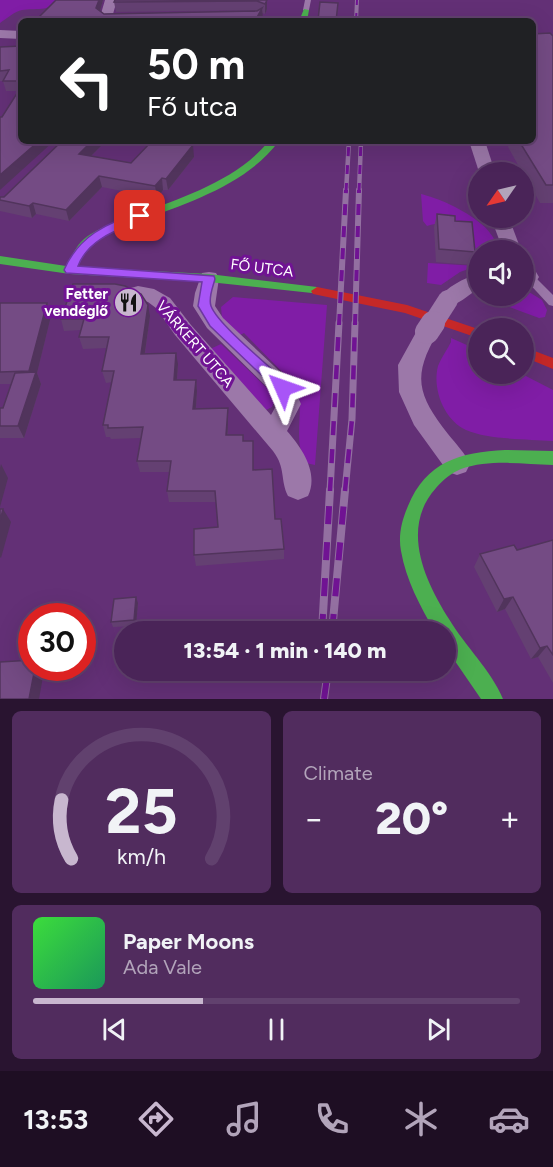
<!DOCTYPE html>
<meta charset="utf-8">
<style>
:root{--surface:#4a2458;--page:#512c5e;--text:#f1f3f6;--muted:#b2a4ba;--line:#61416e;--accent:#c8b7cf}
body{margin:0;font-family:Figtree,sans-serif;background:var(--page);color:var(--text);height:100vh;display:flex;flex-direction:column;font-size:22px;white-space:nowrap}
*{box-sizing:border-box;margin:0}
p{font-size:20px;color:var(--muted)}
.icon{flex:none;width:33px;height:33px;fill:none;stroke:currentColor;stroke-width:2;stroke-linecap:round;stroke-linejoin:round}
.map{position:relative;height:699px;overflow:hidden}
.side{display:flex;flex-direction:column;gap:12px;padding:12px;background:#291430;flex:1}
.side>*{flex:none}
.banner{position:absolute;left:18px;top:18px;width:518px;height:126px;border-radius:9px;box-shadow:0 6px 24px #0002,0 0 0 2px var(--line);background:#202124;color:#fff;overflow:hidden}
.needle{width:39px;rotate:236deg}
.tools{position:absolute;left:468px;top:162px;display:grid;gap:12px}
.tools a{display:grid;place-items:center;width:66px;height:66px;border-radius:50%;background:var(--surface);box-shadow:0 6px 24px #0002,0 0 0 2px var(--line);font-size:30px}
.speed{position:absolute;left:18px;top:603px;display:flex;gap:12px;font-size:30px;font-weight:700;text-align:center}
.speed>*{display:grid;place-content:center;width:78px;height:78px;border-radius:50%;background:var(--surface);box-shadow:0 6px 24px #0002,0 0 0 2px var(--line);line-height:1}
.speed .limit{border:9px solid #d22;background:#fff;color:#111}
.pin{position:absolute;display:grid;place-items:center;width:51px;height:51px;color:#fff;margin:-26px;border-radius:12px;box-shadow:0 3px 9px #0006}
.me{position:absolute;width:66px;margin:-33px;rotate:313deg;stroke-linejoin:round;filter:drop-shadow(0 0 4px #0008)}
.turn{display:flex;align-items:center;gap:21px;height:126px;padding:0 30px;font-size:27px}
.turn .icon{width:78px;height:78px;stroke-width:2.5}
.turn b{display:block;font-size:42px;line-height:51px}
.big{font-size:45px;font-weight:800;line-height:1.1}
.side .widget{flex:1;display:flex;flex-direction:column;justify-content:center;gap:9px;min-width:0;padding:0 21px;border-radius:9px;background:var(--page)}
.side .dial{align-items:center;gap:0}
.dial svg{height:156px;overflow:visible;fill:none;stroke:var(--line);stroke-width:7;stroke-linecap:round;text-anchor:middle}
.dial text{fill:var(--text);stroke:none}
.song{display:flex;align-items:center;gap:18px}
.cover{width:72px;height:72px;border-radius:9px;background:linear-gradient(135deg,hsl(120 70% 55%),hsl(150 70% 35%))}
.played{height:6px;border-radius:3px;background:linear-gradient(90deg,var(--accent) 35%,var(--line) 35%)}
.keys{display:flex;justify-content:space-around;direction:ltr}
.heat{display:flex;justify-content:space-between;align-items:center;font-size:33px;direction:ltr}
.side .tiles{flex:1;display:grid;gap:12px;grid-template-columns:1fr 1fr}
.widget:last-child{grid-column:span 2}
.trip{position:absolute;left:114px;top:621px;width:342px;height:60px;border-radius:30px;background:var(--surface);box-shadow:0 6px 24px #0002,0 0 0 2px var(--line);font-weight:800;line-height:60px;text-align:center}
.dock{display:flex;height:96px;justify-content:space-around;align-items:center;background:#1e0e23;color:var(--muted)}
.dock .icon{width:42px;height:42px}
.dock .current{color:var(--accent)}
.dock b{font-size:27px;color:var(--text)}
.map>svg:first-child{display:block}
.green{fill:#801da6}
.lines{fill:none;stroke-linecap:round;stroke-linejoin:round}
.lane{fill:#9c78a9;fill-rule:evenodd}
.street{fill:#9c78a9;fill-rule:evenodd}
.fast{fill:#4caf50;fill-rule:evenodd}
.jam{fill:#c62828;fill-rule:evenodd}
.rail-far4-casing{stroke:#9370a1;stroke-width:4}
.rail-far3-casing{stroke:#9370a1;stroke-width:4.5}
.rail-far2-casing{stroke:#9370a1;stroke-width:6}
.rail-far1-casing{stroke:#9370a1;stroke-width:7}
.rail-casing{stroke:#9370a1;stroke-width:8}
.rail-far4{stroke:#701393;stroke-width:2;stroke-dasharray:8;stroke-linecap:butt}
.rail-far3{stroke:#701393;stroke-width:3;stroke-dasharray:9;stroke-linecap:butt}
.rail-far2{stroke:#701393;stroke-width:4;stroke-dasharray:11;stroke-linecap:butt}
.rail-far1{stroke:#701393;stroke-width:4.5;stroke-dasharray:14;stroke-linecap:butt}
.rail{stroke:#701393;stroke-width:6;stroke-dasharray:18;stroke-linecap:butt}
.street-bridge-far1{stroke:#9c78a9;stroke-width:20}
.street-bridge{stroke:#9c78a9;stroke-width:24}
.wall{fill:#644072}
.shaded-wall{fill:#51345c}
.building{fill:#744b84;stroke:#51345c;stroke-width:1.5}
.route{fill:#a855f7;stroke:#6d37a1;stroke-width:1.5}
.labels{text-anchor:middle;stroke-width:6;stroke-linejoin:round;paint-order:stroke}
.street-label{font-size:15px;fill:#fff;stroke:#701393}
.poi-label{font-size:15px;font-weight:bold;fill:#fff;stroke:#701393;text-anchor:end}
</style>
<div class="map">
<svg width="553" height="699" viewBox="0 0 553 699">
<rect width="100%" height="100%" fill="#633076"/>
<!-- green -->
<g class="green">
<path d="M0,0H59C49,12 35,8 22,10C15,11 6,19 0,23Z"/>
<path d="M421,194C443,199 497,223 497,250H478V264H475L473,234C459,224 444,220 427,226L423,221Z"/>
<path d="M428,263L477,266L460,272L441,285L427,283Z"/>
<path d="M524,289L542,300L547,310L545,317L539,318L483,297L524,296Z"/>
<path d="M233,297L327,305L315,465L306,463C292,441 305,411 297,387L244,333L238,336L222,318L221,307Z"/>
<path d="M451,338L478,350V374H522L553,390V441C528,439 489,440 466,430C444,420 432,389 438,366C441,358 447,350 451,342Z"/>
<path d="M221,344L271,392L276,398L272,407L266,410L208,350Z"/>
</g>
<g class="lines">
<!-- lane -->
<g class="lane">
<path d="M305,0H311L309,10L306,12L303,10Z"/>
<path d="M529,274L533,275L553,295V306L549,305L525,279L524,277Z"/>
</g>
<!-- street -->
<g class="street">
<path d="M105,0H117L113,14L132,15L138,18L134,21L102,19L100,17Z"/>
<path d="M0,30L21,31V39L0,38Z"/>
<path d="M469,141H485L495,172H479Z"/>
<path d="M491,218H509L521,250H503Z"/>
<path d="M524,271L536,272L539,277L536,282L524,283Z"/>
<path d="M209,272L216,273L219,278L215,306L223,318L291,382L301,404L287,431C302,448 319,473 308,496L298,500L288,496C280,480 286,468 273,451L175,335L156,308L148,302L131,298L128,293L131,288L138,286L154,289L170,298L191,325L271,415L277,404L273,393L207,328L193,306L195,293L202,273Z"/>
<path d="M478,274V289C466,296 456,309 441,305L438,300C446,287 464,278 478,274Z"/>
<path d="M427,324L435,327L438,332C412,376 417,394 448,434C456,444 465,453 470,464L466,472L457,475L448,472L414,425L399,392L398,365L419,327Z"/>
</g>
<!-- fast -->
<g class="fast">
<path d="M304,9L309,10L307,21H299Z"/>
<path d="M269,141H279C247,184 190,202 142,220C124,227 102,232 89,247C84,252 81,260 78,267L209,274L317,287L323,291L321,294L209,282L70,274L0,264V256L66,266C71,258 75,248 81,242C96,227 119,222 138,214C184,197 237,180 269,141Z"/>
<path d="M505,450L553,451V465C523,464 490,459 461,469C451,473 443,480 436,488C400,528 425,581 449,619C465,646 491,670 503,699H481L446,648V632H435C420,606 406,580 401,551C398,535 402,520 408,506C426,462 460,452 505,450Z"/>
</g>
<!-- jam -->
<g class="jam">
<path d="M317,287L407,305L478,329V338L405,313L313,294L311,291Z"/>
<path d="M524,347L553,358V369L524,357Z"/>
</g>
<defs>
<path id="rail-far4" d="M356,21L357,0"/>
<g id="rail-far3">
<path d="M346,192L349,141"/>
<path d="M359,192L361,141"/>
</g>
<g id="rail-far2">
<path d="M339,325L346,190"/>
<path d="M355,325L359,190"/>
</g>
<g id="rail-far1">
<path d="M330,491L339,323"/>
<path d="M345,491L352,419L355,323"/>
</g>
<g id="rail">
<path d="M322,632L330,490"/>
<path d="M332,632L345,490"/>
<path d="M324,699L328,670"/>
</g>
</defs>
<!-- rail-far4 casing -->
<use href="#rail-far4" class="rail-far4-casing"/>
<!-- rail-far3 casing -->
<use href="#rail-far3" class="rail-far3-casing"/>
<!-- rail-far2 casing -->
<use href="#rail-far2" class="rail-far2-casing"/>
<!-- rail-far1 casing -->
<use href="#rail-far1" class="rail-far1-casing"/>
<!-- rail casing -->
<use href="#rail" class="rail-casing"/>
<!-- rail-far4 -->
<use href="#rail-far4" class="rail-far4"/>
<!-- rail-far3 -->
<use href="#rail-far3" class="rail-far3"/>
<!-- rail-far2 -->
<use href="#rail-far2" class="rail-far2"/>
<!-- rail-far1 -->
<use href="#rail-far1" class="rail-far1"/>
<!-- rail -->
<use href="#rail" class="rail"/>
<!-- street-bridge-far1 -->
<path class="street-bridge-far1" d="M432,325L448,300"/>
<!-- street-bridge -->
<path class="street-bridge" d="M427,332L433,323"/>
</g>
<!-- wall -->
<g class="wall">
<path d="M56,0H103L100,11L104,14L258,10L116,12L114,2L267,0V9L265,14L262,13L263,18L261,21H35Z"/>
<path d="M553,36V203H540L524,174V172H522L508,147L510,141H532Z"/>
<path d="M21,46V141L2,117L18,91H6L3,81H0V47Z"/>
<path d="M106,141L91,156L131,163L194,157L168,190H163L157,198L102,187L69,221L36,214L32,218L0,211V197H4Z"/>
<path d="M230,141H249L247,143Z"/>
<path d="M437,214L455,221L475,252L472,265L436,262L434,227Z"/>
<path d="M0,303H47L51,316L37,373L41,384L24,438H0V408H3L11,384H0Z"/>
<path d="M150,316L145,354L178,364L177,380H196L197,391L196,409L228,420V435L243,441H253V470L275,519L284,549V559L196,566L194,555L218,527L216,502H169L167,491L169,472H140L137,461L141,438L111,439L110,437H106L103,425L112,382L106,383L102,371L107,348L83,349L79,337L81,330L64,331L61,319Z"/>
<path d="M553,540V683L538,657L531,659L505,609L497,612L474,567L480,554L517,550Z"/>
<path d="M138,603L136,626L113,627L111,622Z"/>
</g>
<!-- shaded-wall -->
<g class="shaded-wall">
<path d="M99,0H103L98,18L96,8Z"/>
<path d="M267,0V9L265,14V4Z"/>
<path d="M262,8L263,18L261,21H255Z"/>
<path d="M39,141H54L0,190V175Z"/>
<path d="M92,141H106L82,165L79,154Z"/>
<path d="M193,145L194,157L168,190L166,179Z"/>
<path d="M99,176L102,187L69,221L66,210Z"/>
<path d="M162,178L163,190L157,198L155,186Z"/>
<path d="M33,203L36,214L32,218L29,206Z"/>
<path d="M47,303L51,316L37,373L41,384L24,438L18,426L33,381L29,371Z"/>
<path d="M148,305L150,316L143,366L141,354Z"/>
<path d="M176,353L178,364L176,391L174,380Z"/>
<path d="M196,380L197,391L195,420L193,409Z"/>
<path d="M228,408V420L227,446L226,435Z"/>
<path d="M1,464L8,478L0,507V468Z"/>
<path d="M3,509L11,522L1,558L0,557V521Z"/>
<path d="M136,597L138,603L136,626L134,620Z"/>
<path d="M513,597L505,609L497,612L504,599Z"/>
<path d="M547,646L538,657L531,659L540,648Z"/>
<path d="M35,668H42L44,671L39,699H29Z"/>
</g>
<!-- building -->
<g class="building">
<path d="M56,0H99L96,8L104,14L257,11L262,8L255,21H35Z"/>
<path d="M115,0H267L265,4L257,1L114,2Z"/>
<path d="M320,2L338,3L336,21L318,20Z"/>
<path d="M550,33L553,36V185H546L519,141H532V34Z"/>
<path d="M21,46V81H3L9,70L0,71V47Z"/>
<path d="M21,87V141H39L0,175V117H2Z"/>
<path d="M62,141H92L79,154L131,163L152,141H170L193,145L166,179L162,178L155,186L99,176L66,210L33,203L29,206L0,200V197H4Z"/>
<path d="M437,214L455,216V221L472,222L475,252L439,249Z"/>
<path d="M73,284H115L125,286L141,294L148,305L141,354L176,353L174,380H196L193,409L228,408L226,435H243V441H253V470L272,469L275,519H281L284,549L194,555V529L218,527L215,491H167L171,461H137L143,427L108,428V425H103L114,371H102L109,337H79L84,319H61Z"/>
<path d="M0,303H47L29,371L0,372Z"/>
<path d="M36,372L18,426H0V408H3L15,373Z"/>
<path d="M0,509H3L0,521Z"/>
<path d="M553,540V655L547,646L540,648L513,597L504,599L480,554L514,545L517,550Z"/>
<path d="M136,597L134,620L111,622L114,599Z"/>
<path d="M32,660V668H35L29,699H0V662Z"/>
</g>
<!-- route -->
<path class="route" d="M140,213L145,216L144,219C118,230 89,238 78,266L214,276L215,279C213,287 208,298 211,306C218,325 272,368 288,384L291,388L288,391H278L210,326L198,306L202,282L66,273L64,270C78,237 107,222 140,213Z"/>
<!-- icons -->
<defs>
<symbol id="restaurant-disc" viewBox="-11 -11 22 22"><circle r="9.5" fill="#c8b7cf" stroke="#701393"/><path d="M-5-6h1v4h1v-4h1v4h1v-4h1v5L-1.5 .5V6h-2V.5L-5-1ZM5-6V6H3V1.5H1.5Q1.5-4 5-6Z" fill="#111"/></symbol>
</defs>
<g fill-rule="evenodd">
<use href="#restaurant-disc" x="112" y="286" width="33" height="33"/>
</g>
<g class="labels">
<!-- street labels -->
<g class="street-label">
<text transform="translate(262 268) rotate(7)" y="5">FŐ UTCA</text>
<text transform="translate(195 344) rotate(49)" y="5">VÁRKERT UTCA</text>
</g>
<!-- poi labels -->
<g class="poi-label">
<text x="108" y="299">Fetter<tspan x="108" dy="17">vendéglő</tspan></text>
</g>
</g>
</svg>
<div class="tools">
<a><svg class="needle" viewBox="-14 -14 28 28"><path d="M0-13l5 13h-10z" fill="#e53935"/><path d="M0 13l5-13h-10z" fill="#b2a4ba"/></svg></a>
<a><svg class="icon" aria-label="sound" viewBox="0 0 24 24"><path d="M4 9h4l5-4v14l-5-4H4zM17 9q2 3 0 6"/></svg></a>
<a><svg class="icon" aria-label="search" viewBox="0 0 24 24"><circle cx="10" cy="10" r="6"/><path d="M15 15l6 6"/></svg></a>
</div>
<div class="speed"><div class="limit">30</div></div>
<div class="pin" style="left:140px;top:216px;background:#d93025"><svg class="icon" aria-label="arrive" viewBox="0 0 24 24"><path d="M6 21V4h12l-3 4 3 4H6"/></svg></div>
<svg class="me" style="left:283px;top:388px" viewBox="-20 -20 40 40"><path d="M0-17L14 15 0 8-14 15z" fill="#a855f7" stroke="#fff" stroke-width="4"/></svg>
<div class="trip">13:54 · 1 min · 140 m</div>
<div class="banner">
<div class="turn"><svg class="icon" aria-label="left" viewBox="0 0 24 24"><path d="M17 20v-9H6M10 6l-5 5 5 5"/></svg><div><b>50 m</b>Fő utca</div></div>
</div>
</div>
<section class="side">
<div class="tiles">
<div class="widget dial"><svg viewBox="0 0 100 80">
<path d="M14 69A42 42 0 1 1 86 69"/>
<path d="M14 69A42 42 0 0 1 9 39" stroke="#c8b7cf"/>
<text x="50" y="56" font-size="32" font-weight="700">25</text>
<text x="50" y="72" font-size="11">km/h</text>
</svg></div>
<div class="widget"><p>Climate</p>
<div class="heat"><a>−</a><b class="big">20°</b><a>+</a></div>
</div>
<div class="widget">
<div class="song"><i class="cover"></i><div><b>Paper Moons</b><p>Ada Vale</p></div></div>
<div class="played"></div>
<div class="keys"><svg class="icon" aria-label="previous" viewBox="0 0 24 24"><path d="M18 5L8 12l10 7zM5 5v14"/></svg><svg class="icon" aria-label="pause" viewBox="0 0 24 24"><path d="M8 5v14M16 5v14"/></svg><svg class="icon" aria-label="next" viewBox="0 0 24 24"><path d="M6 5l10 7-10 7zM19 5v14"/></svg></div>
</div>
</div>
</section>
<nav class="dock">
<b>13:53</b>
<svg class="icon current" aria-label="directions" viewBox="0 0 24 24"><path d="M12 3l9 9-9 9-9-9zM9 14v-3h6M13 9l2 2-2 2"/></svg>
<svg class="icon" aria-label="music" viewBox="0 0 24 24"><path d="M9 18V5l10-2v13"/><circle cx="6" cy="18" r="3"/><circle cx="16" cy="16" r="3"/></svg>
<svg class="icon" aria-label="phone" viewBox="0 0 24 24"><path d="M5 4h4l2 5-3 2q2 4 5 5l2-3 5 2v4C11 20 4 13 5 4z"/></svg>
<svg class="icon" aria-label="climate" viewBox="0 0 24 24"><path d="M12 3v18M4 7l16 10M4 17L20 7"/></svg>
<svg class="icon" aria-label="car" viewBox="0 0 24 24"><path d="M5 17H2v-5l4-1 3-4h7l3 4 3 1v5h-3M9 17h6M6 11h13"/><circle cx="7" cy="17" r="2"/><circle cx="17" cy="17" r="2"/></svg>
</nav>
